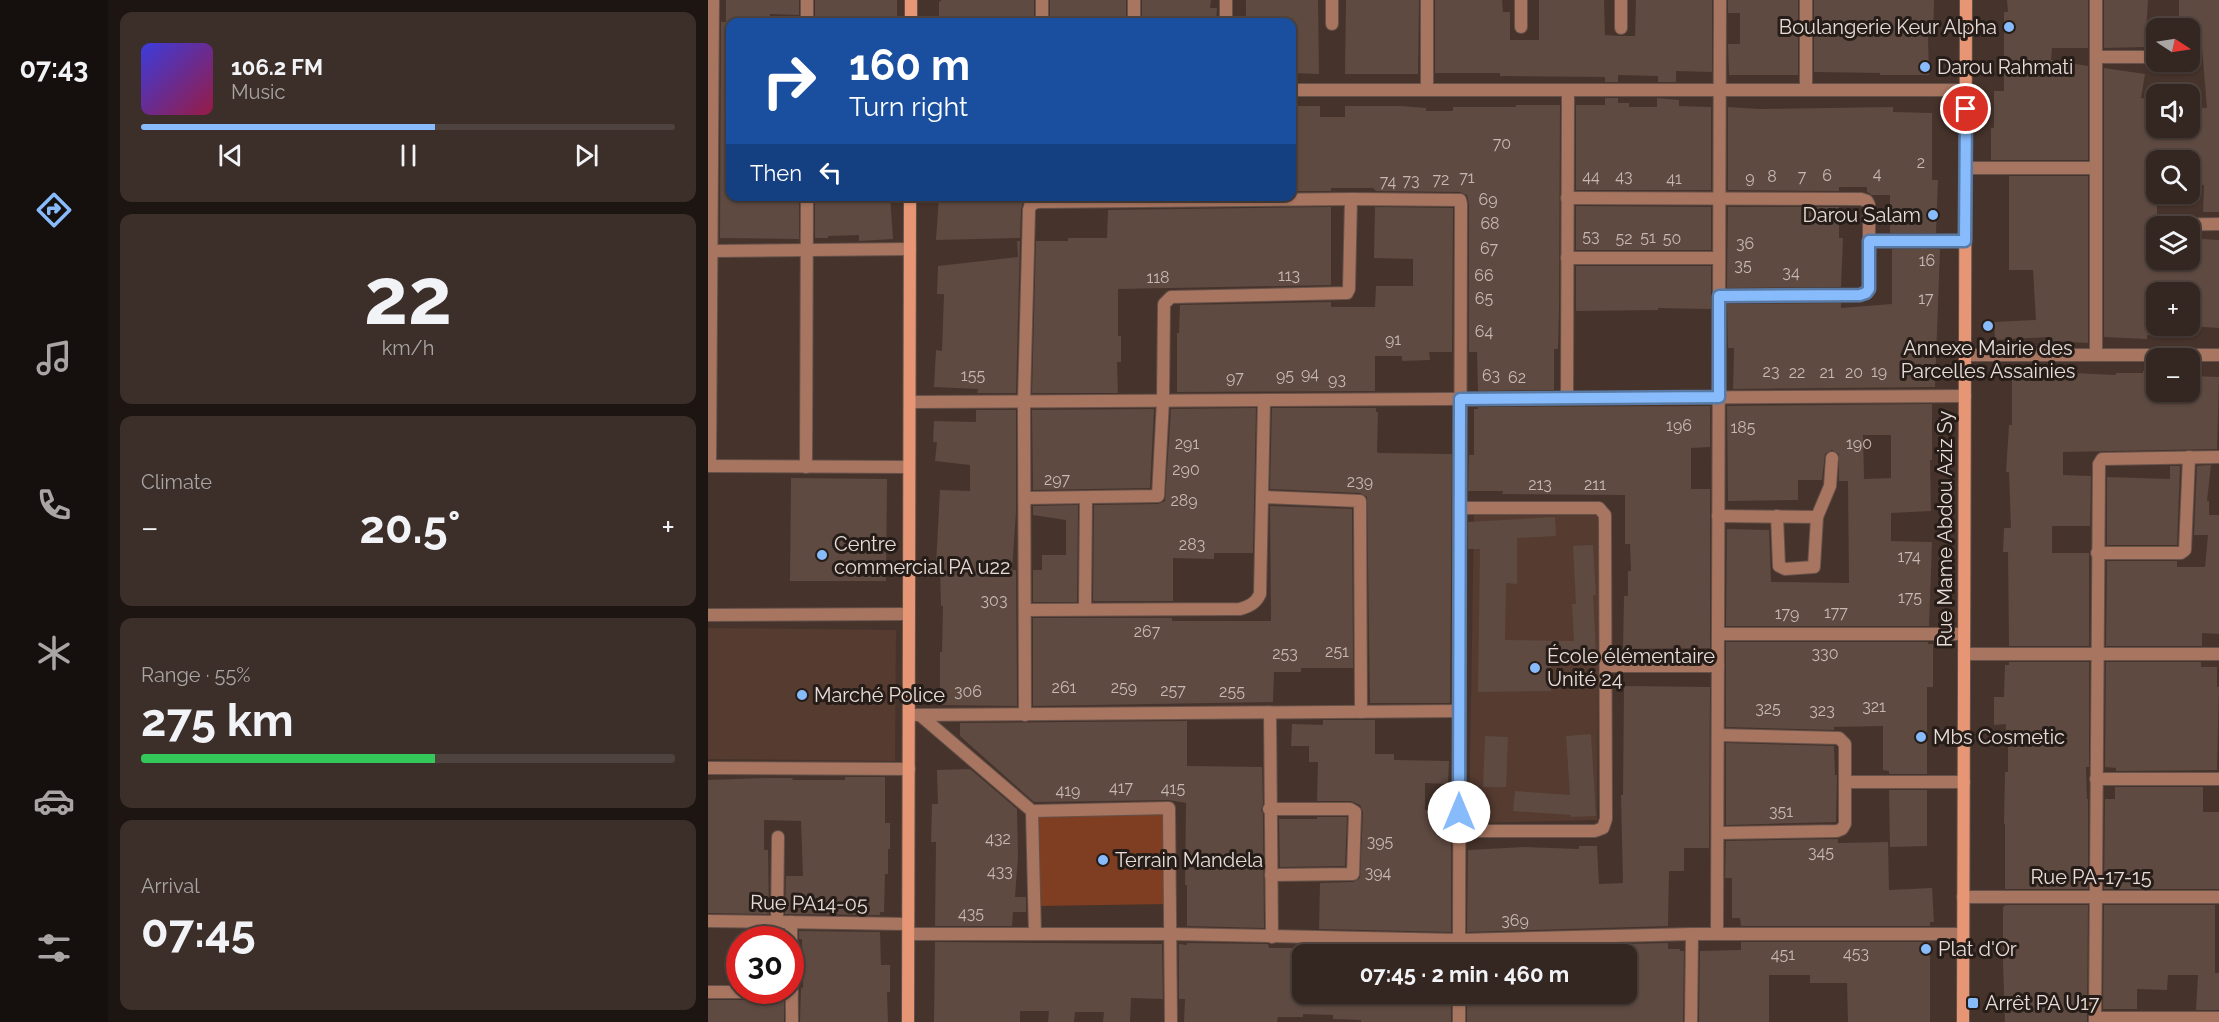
<!DOCTYPE html>
<meta charset="utf-8">
<style>
:root{--surface:#342620;--page:#3c2e29;--text:#f1f3f6;--muted:#a9a5a5;--line:#4e433e;--accent:#88bbfc}
body{margin:0;font-family:Raleway,sans-serif;background:var(--page);color:var(--text);height:100vh;display:flex;flex-direction:column;font-size:22px;white-space:nowrap}
*{box-sizing:border-box;margin:0}
p{font-size:20px;color:var(--muted)}
.icon{flex:none;width:33px;height:33px;fill:none;stroke:currentColor;stroke-width:2;stroke-linecap:round;stroke-linejoin:round}
.map{position:relative;flex:1;overflow:hidden}
.drawer{display:flex;flex-direction:column;gap:12px;padding:12px;background:#1d1512;width:600px}
.drawer>*{flex:none}
.banner{position:absolute;left:18px;top:18px;width:570px;height:183px;border-radius:12px;box-shadow:0 2px 4px #0004,0 0 0 2px var(--line);background:#1a4fa0;color:#fff;overflow:hidden}
.needle{width:39px;rotate:102deg}
.fabs{position:absolute;left:1438px;top:18px;display:grid;gap:12px}
.fabs a{display:grid;place-items:center;width:54px;height:54px;border-radius:12px;background:var(--surface);box-shadow:0 2px 4px #0004,0 0 0 2px var(--line);font-size:30px}
.speed{position:absolute;left:18px;top:926px;display:flex;gap:12px;font-size:30px;font-weight:700;text-align:center}
.speed>*{display:grid;place-content:center;width:78px;height:78px;border-radius:50%;background:var(--surface);box-shadow:0 2px 4px #0004,0 0 0 2px var(--line);line-height:1}
.speed .limit{border:9px solid #d22;background:#fff;color:#111}
.pin{position:absolute;display:grid;place-items:center;width:51px;height:51px;color:#fff;margin:-26px;border:3px solid #fff;border-radius:50%;box-shadow:0 2px 6px #0007}
.me{position:absolute;width:66px;margin:-33px;rotate:0deg;stroke-linejoin:round;filter:drop-shadow(0 0 4px #0008)}
.turn{display:flex;align-items:center;gap:21px;height:126px;padding:0 24px;font-size:27px}
.turn .icon{width:78px;height:78px;stroke-width:2.5}
.turn b{display:block;font-size:42px;line-height:51px}
.then{display:flex;align-items:center;height:57px;padding:0 24px;background:#0003;gap:12px;font-size:22px}
.big{font-size:45px;font-weight:700;line-height:1.1}
.drawer .tile{flex:1;display:flex;flex-direction:column;justify-content:center;gap:9px;min-width:0;padding:0 21px;border-radius:12px;background:var(--page)}
.drawer .dial{align-items:center;gap:0}
.dial b{font-size:78px;line-height:1}
.song{display:flex;align-items:center;gap:18px}
.cover{width:72px;height:72px;border-radius:9px;background:linear-gradient(135deg,hsl(240 70% 55%),hsl(340 70% 35%))}
.played{height:6px;border-radius:3px;background:linear-gradient(90deg,var(--accent) 55%,var(--line) 55%)}
.keys{display:flex;justify-content:space-around;direction:ltr}
.heat{display:flex;justify-content:space-between;align-items:center;font-size:33px;direction:ltr}
.charge{height:9px;border-radius:4px;background:linear-gradient(90deg,#34c759 55%,var(--line) 0)}
.trip{position:absolute;left:584px;top:944px;width:345px;height:60px;border-radius:12px;background:var(--surface);box-shadow:0 2px 4px #0004,0 0 0 2px var(--line);font-weight:700;line-height:60px;text-align:center}
main{display:flex;flex:1;min-height:0}
.tabs{display:flex;flex-direction:column;width:108px;justify-content:space-around;align-items:center;background:#150f0d;color:var(--muted)}
.tabs .icon{width:42px;height:42px}
.tabs .on{color:var(--accent)}
.tabs b{font-size:27px;color:var(--text)}
.map>svg:first-child{display:block}
.built{fill:#553b30}
.green{fill:#7f3e21}
.building{fill:#5e4a41;fill-rule:evenodd}
.lines{fill:none;stroke-linecap:round;stroke-linejoin:round}
.street-casing{stroke:#63514a;stroke-width:14}
.secondary-casing{stroke:#63514a;stroke-width:14}
.street{stroke:#a87560;stroke-width:12}
.secondary{stroke:#e69674;stroke-width:12}
.route-casing{stroke:#587aa4;stroke-width:15}
.route{stroke:#88bbfc;stroke-width:10}
.poi-dot{fill:#88bbfc;stroke:#261d19;stroke-width:2}
.labels{text-anchor:middle;stroke-width:6;stroke-linejoin:round;paint-order:stroke}
.number-label{font-size:16px;fill:#c6b8b2}
.poi-label{font-size:20px;fill:#e9dcd7;stroke:#261d19;text-anchor:start}
.street-label{font-size:20px;fill:#e9dcd7;stroke:#261d19}
</style>
<main>
<nav class="tabs">
<b>07:43</b>
<svg class="icon on" aria-label="directions" viewBox="0 0 24 24"><path d="M12 3l9 9-9 9-9-9zM9 14v-3h6M13 9l2 2-2 2"/></svg>
<svg class="icon" aria-label="music" viewBox="0 0 24 24"><path d="M9 18V5l10-2v13"/><circle cx="6" cy="18" r="3"/><circle cx="16" cy="16" r="3"/></svg>
<svg class="icon" aria-label="phone" viewBox="0 0 24 24"><path d="M5 4h4l2 5-3 2q2 4 5 5l2-3 5 2v4C11 20 4 13 5 4z"/></svg>
<svg class="icon" aria-label="climate" viewBox="0 0 24 24"><path d="M12 3v18M4 7l16 10M4 17L20 7"/></svg>
<svg class="icon" aria-label="car" viewBox="0 0 24 24"><path d="M5 17H2v-5l4-1 3-4h7l3 4 3 1v5h-3M9 17h6M6 11h13"/><circle cx="7" cy="17" r="2"/><circle cx="17" cy="17" r="2"/></svg>
<svg class="icon" aria-label="filters" viewBox="0 0 24 24"><path d="M4 7h16M4 17h16"/><circle cx="9" cy="7" r="2"/><circle cx="15" cy="17" r="2"/></svg>
</nav>
<section class="drawer">
<div class="tile">
<div class="song"><i class="cover"></i><div><b>106.2 FM</b><p>Music</p></div></div>
<div class="played"></div>
<div class="keys"><svg class="icon" aria-label="previous" viewBox="0 0 24 24"><path d="M18 5L8 12l10 7zM5 5v14"/></svg><svg class="icon" aria-label="pause" viewBox="0 0 24 24"><path d="M8 5v14M16 5v14"/></svg><svg class="icon" aria-label="next" viewBox="0 0 24 24"><path d="M6 5l10 7-10 7zM19 5v14"/></svg></div>
</div>
<div class="tile dial"><b>22</b><p>km/h</p></div>
<div class="tile"><p>Climate</p>
<div class="heat"><a>−</a><b class="big">20.5°</b><a>+</a></div>
</div>
<div class="tile"><p>Range · 55%</p><b class="big">275 km</b><div class="charge"></div></div>
<div class="tile"><p>Arrival</p><b class="big">07:45</b></div>
</section>
<div class="map">
<svg width="1511" height="1022" viewBox="0 0 1511 1022">
<rect width="100%" height="100%" fill="#46332b"/>
<!-- built -->
<g class="built">
<path d="M891,514L889,820L761,823L766,515Z"/>
<path d="M0,628L188,630L187,761L0,759Z"/>
</g>
<!-- green -->
<path class="green" d="M328,815H461V904L329,906Z"/>
<!-- building -->
<g class="building">
<path d="M18,0H91V15L62,14V22H22V196H91V239L12,238L13,22H18Z"/>
<path d="M107,0H189V16H186L185,22H107Z"/>
<path d="M234,0H326V22H231V2Z"/>
<rect x="342" y="0" width="76" height="22"/>
<path d="M434,0H503L502,8H509L508,22H434Z"/>
<path d="M538,0H610L611,74L584,73V22H538Z"/>
<path d="M638,0H711L710,74H637Z"/>
<path d="M727,0H794L795,12H802V40H831V0H896L897,35L912,36H927L928,0H1004V72L968,71V82H950V76L910,75V82H897V77L792,76V73H727Z"/>
<path d="M1020,0H1090V75H1021L1020,44H1032V13H1020Z"/>
<path d="M1106,0H1226L1225,37L1220,36L1221,75H1172V73L1106,72Z"/>
<path d="M1299,0H1380V48H1344L1343,60L1380,66V160H1283V128H1286V91H1296V12H1300Z"/>
<path d="M1396,0H1440L1437,47L1396,48Z"/>
<path d="M1471,0H1511V212H1495L1496,185L1482,184V160H1449V217L1444,218L1441,225L1446,232L1440,260L1493,259L1494,239L1511,240V328L1482,326V292H1449V336L1439,335V339L1396,337V68L1437,74L1433,98L1443,100L1442,106H1449V128H1482V107L1499,108L1494,47H1482V28H1471Z"/>
<path d="M897,98H910V103H921V107H949V98L971,100V106L1003,107V190H868V105H897Z"/>
<path d="M808,105H852L851,311L850,349H846V390L770,391L769,352H761V204L759,195L752,192L668,191L665,188H623V191H584V106H612V117H637V106H692L718,108V111H745V107H808Z"/>
<path d="M1020,107L1051,109L1185,107V112L1224,113V180H1230L1228,233H1182V195H1164L1159,192V187H1131V191L1020,190Z"/>
<path d="M1301,176H1380V343L1341,341L1342,337L1287,340L1286,322L1328,320L1325,270H1301Z"/>
<path d="M107,196H182L185,239L151,241V235L120,236V238H107Z"/>
<path d="M231,196H316L313,210L312,238L228,240Z"/>
<path d="M868,206L1003,207V250H868Z"/>
<path d="M623,207V285L410,289V336H413V362H409L410,393H324L328,241H360V238H399L400,210Z"/>
<path d="M667,207L745,208L744,352H721L722,360L694,361V356H667V391L469,392V333H471L472,305L623,302V307H667L668,286H705V259L666,258Z"/>
<path d="M1020,207H1131V238H1135L1133,287L1019,288Z"/>
<path d="M309,241H312L308,393H269L270,389L226,387L228,350L234,351L236,294H229L230,266L310,257Z"/>
<path d="M1184,249H1232L1227,387L1025,389L1026,348H1020L1019,304L1133,303V308L1184,304Z"/>
<path d="M868,266H1003V309L950,308V310L868,311Z"/>
<path d="M1435,371H1449V392H1482V376L1511,377L1509,449L1355,452V475L1383,476L1382,526H1344V553H1381V646H1301L1300,552H1295L1296,528H1303L1301,472H1298L1301,425H1304V378H1342V372L1408,375V373H1435Z"/>
<path d="M1224,404V460H1222L1223,511L1183,513V541L1224,542L1221,626H1018L1019,529L1061,530L1063,582L1141,583L1140,481H1131V454L1124,450L1117,454L1114,480H1090V500L1020,501L1019,406ZM1155,435H1183V478L1156,479Z"/>
<path d="M1002,406V447L983,448V489H1002V648L915,649L916,596H920V571H923L922,544H917V495L794,494L795,491H760L761,455H766V409H770V407Z"/>
<path d="M548,408L545,553H506V559L465,558V601H385L386,505L450,504L457,501L463,409Z"/>
<path d="M564,408H668V412H670L669,452L671,453L744,454L742,703H662L659,497L652,493L562,489Z"/>
<path d="M446,409L442,488L325,490L324,410Z"/>
<path d="M268,410H308V512L304,570H308L309,706L232,705V652H234L235,606H233L232,565H228L232,490L262,491V465L227,461L229,442H225L226,421L268,422Z"/>
<path d="M1503,465L1499,501H1501V515H1511V634L1494,633V646H1398L1399,561H1469V567H1497L1500,535H1486L1489,466Z"/>
<path d="M1462,466H1472L1469,545H1399V477L1462,479Z"/>
<path d="M83,478L179,479L178,581H82Z"/>
<path d="M370,505L369,602H325V570H334V555H358V520L325,515V506Z"/>
<path d="M562,506L644,509L645,668H593V672H566L565,702L325,706V618H464V621H563Z"/>
<path d="M847,517L848,536L809,538V584L798,583L797,640L866,641L864,604H868L865,546L885,545L888,595H885L888,652L843,655V691L770,692L772,549H760V522Z"/>
<path d="M1018,642H1220V644H1225V687H1219V774H1181V771L1175,770V726L1126,727V730L1018,727Z"/>
<path d="M1301,662H1381V767H1378L1379,799H1380V889H1297V824H1296L1297,772H1300V745L1297,744L1298,724L1286,725V697H1296L1297,665H1301Z"/>
<path d="M1398,662H1493V667H1509V687H1511L1509,770L1408,771V768L1397,767Z"/>
<path d="M916,686L1002,687L1001,848H976V871H961L960,926L759,932L760,850L816,847L871,849V846H889L891,884L915,883L913,795H915Z"/>
<path d="M615,720H667V754H686V760L741,761L740,784L717,783V810L743,811V932L611,929L612,883L645,882L652,878L655,812L652,805L643,801H609L610,762H601V746H583L584,724L615,725Z"/>
<path d="M479,721V766L554,767L555,804L553,810L555,814L556,928L479,926V885H477L478,803L461,800L326,802L252,736V723Z"/>
<path d="M883,734L888,816L863,817V815L805,811L807,791L862,795L858,736Z"/>
<path d="M777,736L800,737L798,787H775Z"/>
<path d="M1018,743L1126,746L1127,775H1129L1128,822L1018,825Z"/>
<path d="M262,769L309,809L310,857L307,897H318V912H305L304,926H227L228,842H223L224,804H230L229,770Z"/>
<path d="M137,777H177V823H182V849H180V874H177L176,912H172V915L77,914L78,876H95L93,821L56,820V850H60L61,914L0,913V780L59,778H85L84,780H137Z"/>
<path d="M1407,787H1495V812H1511V889H1396L1397,799H1407Z"/>
<path d="M1181,790H1219V846L1182,847Z"/>
<path d="M609,817H639L637,866L572,867L571,819H609Z"/>
<path d="M1130,839V843L1180,842L1181,890L1224,888L1226,922H1222V926H1033L1032,918H1024V878H1017L1018,841Z"/>
<path d="M1298,905H1380L1379,1022H1297L1295,962V907Z"/>
<path d="M1396,905H1507V973H1511V1010H1488L1490,975H1460L1459,990L1429,989V1009H1395Z"/>
<rect x="62" y="930" width="13" height="9"/>
<path d="M91,931L172,932L173,965H182V992H179L180,1022H92L93,987L95,988L94,939H91Z"/>
<path d="M227,942L454,944L455,999L423,998L422,1022H395L396,1012H367L366,1022H340L341,1011H312V1022H226Z"/>
<path d="M1033,942H1222V1022H1140L1139,983H1102V975H1061V1022H991L992,951L1033,950Z"/>
<path d="M479,943L560,944L561,948H594V993H743V1022H653V1020L625,1019V1015L595,1014V1017H570L569,1022H476L477,999H471V944L479,945Z"/>
<path d="M960,943V949H972V951H976L975,1022H759V993H829V1001L857,1000L858,993H918V954H759V948Z"/>
<path d="M610,945L743,948V954H610Z"/>
<rect x="0" y="1000" width="76" height="22"/>
</g>
<g class="lines">
<defs>
<g id="street">
<path d="M99,22V0"/>
<path d="M334,22V0"/>
<path d="M426,22V0"/>
<path d="M518,22V0"/>
<path d="M624,24V0"/>
<path d="M813,27V0"/>
<path d="M913,28V0"/>
<path d="M1388,57H1449"/>
<path d="M584,90H1258"/>
<path d="M719,90V0"/>
<path d="M1098,90V0"/>
<path d="M1258,168H1388"/>
<path d="M859,198L1153,199L1159,201L1161,205V289L1152,295L1011,296"/>
<path d="M1449,225L1511,224"/>
<path d="M1161,241H1257"/>
<path d="M4,251L202,249"/>
<path d="M859,258H1011"/>
<path d="M1257,355H1511"/>
<path d="M1388,355V0"/>
<path d="M859,398L860,90"/>
<path d="M202,402L1257,396"/>
<path d="M0,466L201,467"/>
<path d="M2,466L5,0"/>
<path d="M98,467L99,196"/>
<path d="M555,497L652,501L653,712"/>
<path d="M317,498L450,496L455,400L456,304L463,297L639,293L641,289L643,199"/>
<path d="M1010,516L1109,517"/>
<path d="M1069,516L1071,566L1077,569L1106,567L1109,517L1122,486L1124,458"/>
<path d="M1389,553H1473L1477,550L1481,457"/>
<path d="M377,609L378,498"/>
<path d="M318,610L532,609C542,606 548,603 552,594L556,400"/>
<path d="M0,615L201,614"/>
<path d="M1010,634H1256"/>
<path d="M1256,654H1511"/>
<path d="M898,666H1010"/>
<path d="M562,713L564,937"/>
<path d="M201,715L752,711"/>
<path d="M212,715L324,811L461,808L463,1022"/>
<path d="M317,715L316,401L321,210L322,206L328,202L643,199L752,200L753,204L751,954"/>
<path d="M0,768L201,769"/>
<path d="M1388,779H1511"/>
<path d="M1137,782H1256"/>
<path d="M561,809H642L647,812L645,874L563,875"/>
<path d="M324,811L327,934"/>
<path d="M751,831H887L895,828L898,819L897,515L891,508H752"/>
<path d="M1010,833L1129,831L1134,829L1137,824V744L1131,738L1010,735"/>
<path d="M1255,897H1511"/>
<path d="M0,921L200,924"/>
<path d="M69,922L70,837"/>
<path d="M83,922L84,1022"/>
<path d="M201,934H463L751,940L984,934H1255"/>
<path d="M1009,934L1012,0"/>
<path d="M0,992H84"/>
<path d="M1387,1018H1511"/>
<path d="M751,1022V993"/>
<path d="M983,1022L984,934"/>
<path d="M1387,1022L1391,464L1394,459L1511,457"/>
</g>
<g id="secondary">
<path d="M203,22V0"/>
<path d="M200,1022L202,196"/>
<path d="M1255,1022L1258,0"/>
</g>
</defs>
<!-- street casing -->
<use href="#street" class="street-casing"/>
<!-- secondary casing -->
<use href="#secondary" class="secondary-casing"/>
<!-- street -->
<use href="#street" class="street"/>
<!-- secondary -->
<use href="#secondary" class="secondary"/>
</g>
<g class="lines">
<defs>
<path id="route" d="M751,812L752,399L1011,397V296L1152,295L1158,293L1161,289V241H1257L1258,109"/>
</defs>
<!-- route casing -->
<use href="#route" class="route-casing"/>
<!-- route -->
<use href="#route" class="route"/>
</g>
<!-- markers -->
<g class="poi-dot">
<circle cx="1301" cy="27" r="6"/>
<circle cx="1217" cy="67" r="6"/>
<circle cx="1225" cy="215" r="6"/>
<circle cx="1280" cy="326" r="6"/>
<circle cx="114" cy="555" r="6"/>
<circle cx="827" cy="668" r="6"/>
<circle cx="94" cy="695" r="6"/>
<circle cx="1213" cy="737" r="6"/>
<circle cx="395" cy="860" r="6"/>
<circle cx="1218" cy="949" r="6"/>
<rect x="1259" y="997" width="12" height="12" rx="3"/>
</g>
<g class="labels">
<!-- number labels -->
<g class="number-label">
<text x="794" y="149">70</text>
<text x="1213" y="168">2</text>
<text x="1169" y="179">4</text>
<text x="1119" y="181">6</text>
<text x="883" y="182">44</text>
<text x="916" y="182">43</text>
<text x="1064" y="182">8</text>
<text x="1094" y="182">7</text>
<text x="759" y="183">71</text>
<text x="1042" y="183">9</text>
<text x="966" y="184">41</text>
<text x="733" y="185">72</text>
<text x="703" y="186">73</text>
<text x="680" y="187">74</text>
<text x="780" y="205">69</text>
<text x="782" y="229">68</text>
<text x="883" y="242">53</text>
<text x="940" y="243">51</text>
<text x="916" y="244">52</text>
<text x="964" y="244">50</text>
<text x="1037" y="249">36</text>
<text x="781" y="254">67</text>
<text x="1219" y="266">16</text>
<text x="1035" y="271">35</text>
<text x="1083" y="278">34</text>
<text x="581" y="281">113</text>
<text x="776" y="281">66</text>
<text x="450" y="283">118</text>
<text x="776" y="304">65</text>
<text x="1218" y="304">17</text>
<text x="776" y="337">64</text>
<text x="685" y="345">91</text>
<text x="1063" y="377">23</text>
<text x="1171" y="377">19</text>
<text x="1089" y="378">22</text>
<text x="1119" y="378">21</text>
<text x="1146" y="378">20</text>
<text x="602" y="379">94</text>
<text x="265" y="381">155</text>
<text x="577" y="381">95</text>
<text x="783" y="381">63</text>
<text x="527" y="383">97</text>
<text x="809" y="383">62</text>
<text x="629" y="385">93</text>
<text x="971" y="431">196</text>
<text x="1035" y="433">185</text>
<text x="479" y="449">291</text>
<text x="1151" y="449">190</text>
<text x="478" y="475">290</text>
<text x="349" y="485">297</text>
<text x="652" y="487">239</text>
<text x="832" y="490">213</text>
<text x="887" y="490">211</text>
<text x="476" y="506">289</text>
<text x="484" y="550">283</text>
<text x="1201" y="562">174</text>
<text x="1202" y="603">175</text>
<text x="286" y="606">303</text>
<text x="1128" y="618">177</text>
<text x="1079" y="619">179</text>
<text x="439" y="637">267</text>
<text x="629" y="657">251</text>
<text x="577" y="659">253</text>
<text x="1117" y="659">330</text>
<text x="356" y="693">261</text>
<text x="416" y="693">259</text>
<text x="465" y="696">257</text>
<text x="260" y="697">306</text>
<text x="524" y="697">255</text>
<text x="1166" y="712">321</text>
<text x="1060" y="714">325</text>
<text x="1114" y="716">323</text>
<text x="413" y="793">417</text>
<text x="465" y="794">415</text>
<text x="360" y="796">419</text>
<text x="1073" y="817">351</text>
<text x="290" y="844">432</text>
<text x="672" y="847">395</text>
<text x="1113" y="858">345</text>
<text x="292" y="877">433</text>
<text x="670" y="878">394</text>
<text x="263" y="919">435</text>
<text x="807" y="926">369</text>
<text x="1148" y="959">453</text>
<text x="1075" y="960">451</text>
</g>
<!-- poi labels -->
<g class="poi-label">
<text x="1289" y="34" text-anchor="end">Boulangerie Keur Alpha</text>
<text x="1229" y="74">Darou Rahmati</text>
<text x="1213" y="222" text-anchor="end">Darou Salam</text>
<text x="1280" y="355" text-anchor="middle">Annexe Mairie des<tspan x="1280" dy="23">Parcelles Assainies</tspan></text>
<text x="126" y="551">Centre<tspan x="126" dy="23">commercial PA u22</tspan></text>
<text x="839" y="663">École élémentaire<tspan x="839" dy="23">Unité 24</tspan></text>
<text x="106" y="702">Marché Police</text>
<text x="1225" y="744">Mbs Cosmetic</text>
<text x="407" y="867">Terrain Mandela</text>
<text x="1230" y="956">Plat d'Or</text>
<text x="1277" y="1010">Arrêt PA U17</text>
</g>
<!-- street labels -->
<g class="street-label">
<text transform="translate(1237 529) rotate(-90)" y="7">Rue Mame Abdou Aziz Sy</text>
<text x="1383" y="884">Rue PA-17-15</text>
<text transform="translate(101 903) rotate(1)" y="7">Rue PA14-05</text>
</g>
</g>
</svg>
<div class="fabs">
<a><svg class="needle" viewBox="-14 -14 28 28"><path d="M0-13l5 13h-10z" fill="#e53935"/><path d="M0 13l5-13h-10z" fill="#a9a5a5"/></svg></a>
<a><svg class="icon" aria-label="sound" viewBox="0 0 24 24"><path d="M4 9h4l5-4v14l-5-4H4zM17 9q2 3 0 6"/></svg></a>
<a><svg class="icon" aria-label="search" viewBox="0 0 24 24"><circle cx="10" cy="10" r="6"/><path d="M15 15l6 6"/></svg></a>
<a><svg class="icon" aria-label="layers" viewBox="0 0 24 24"><path d="M12 4l9 5-9 5-9-5zM3 14l9 5 9-5"/></svg></a>
<a>+</a>
<a>−</a>
</div>
<div class="speed"><div class="limit">30</div></div>
<div class="pin" style="left:1258px;top:109px;background:#d93025"><svg class="icon" aria-label="arrive" viewBox="0 0 24 24"><path d="M6 21V4h12l-3 4 3 4H6"/></svg></div>
<svg class="me" style="left:751px;top:812px" viewBox="-20 -20 40 40"><circle r="19" fill="#fff"/><path d="M0-13L10 11 0 6-10 11z" fill="#88bbfc"/></svg>
<div class="trip">07:45 · 2 min · 460 m</div>
<div class="banner">
<div class="turn"><svg class="icon" aria-label="right" viewBox="0 0 24 24"><path d="M7 20v-9h11M14 6l5 5-5 5"/></svg><div><b>160 m</b>Turn right</div></div>
<div class="then">Then<svg class="icon" aria-label="left" viewBox="0 0 24 24"><path d="M17 20v-9H6M10 6l-5 5 5 5"/></svg></div>
</div>
</div>
</main>
